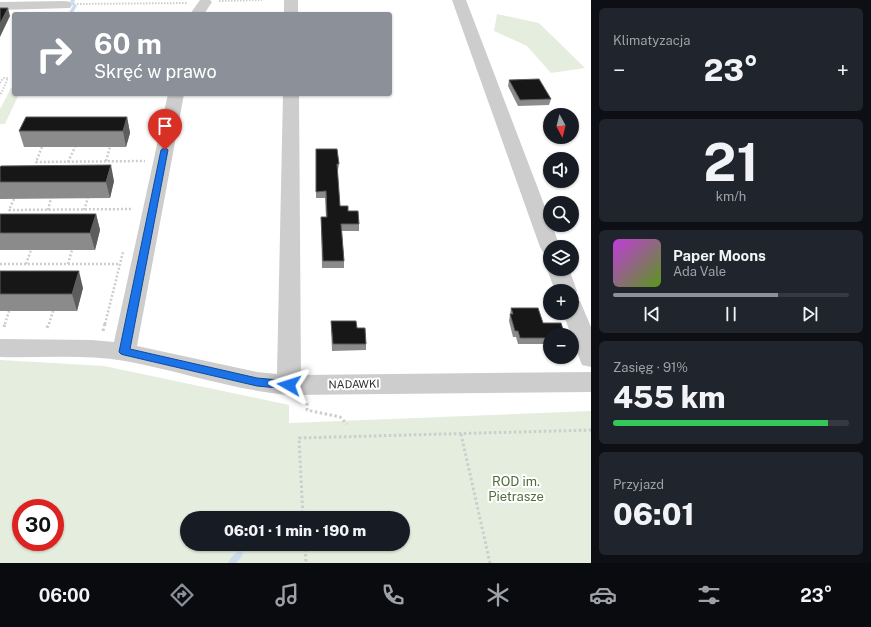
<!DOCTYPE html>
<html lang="pl">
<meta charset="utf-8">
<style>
:root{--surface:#171b24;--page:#20242c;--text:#f1f3f6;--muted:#9ea1a6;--line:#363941;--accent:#8c9099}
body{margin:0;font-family:"Public Sans",sans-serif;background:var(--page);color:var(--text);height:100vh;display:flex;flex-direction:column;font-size:15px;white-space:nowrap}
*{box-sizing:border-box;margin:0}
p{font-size:13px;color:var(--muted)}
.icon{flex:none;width:22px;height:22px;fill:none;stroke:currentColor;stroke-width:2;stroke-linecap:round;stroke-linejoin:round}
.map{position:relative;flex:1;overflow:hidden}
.side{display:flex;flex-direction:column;gap:8px;padding:8px;background:#0d0f14;width:280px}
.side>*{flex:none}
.banner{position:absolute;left:12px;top:12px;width:380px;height:84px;border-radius:4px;box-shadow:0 1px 3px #0004;background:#8c9099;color:#fff;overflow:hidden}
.needle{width:26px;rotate:173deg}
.controls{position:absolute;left:543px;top:108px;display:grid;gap:8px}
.controls a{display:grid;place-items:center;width:36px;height:36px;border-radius:50%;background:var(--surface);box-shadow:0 1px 3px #0004;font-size:20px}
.speed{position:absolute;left:12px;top:499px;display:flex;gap:8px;font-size:20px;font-weight:700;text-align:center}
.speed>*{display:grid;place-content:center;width:52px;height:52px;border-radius:50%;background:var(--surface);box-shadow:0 1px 3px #0004;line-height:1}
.speed .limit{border:6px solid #d22;background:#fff;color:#111}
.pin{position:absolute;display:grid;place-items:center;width:34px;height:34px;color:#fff;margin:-41px -17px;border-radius:50% 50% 50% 0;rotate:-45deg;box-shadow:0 0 4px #0007}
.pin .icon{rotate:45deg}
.me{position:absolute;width:44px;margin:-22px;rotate:276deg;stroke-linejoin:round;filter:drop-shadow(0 0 3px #0008)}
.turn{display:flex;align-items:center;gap:14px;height:84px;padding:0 16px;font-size:18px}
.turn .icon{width:52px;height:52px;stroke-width:2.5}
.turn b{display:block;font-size:28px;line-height:34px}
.big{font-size:30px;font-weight:800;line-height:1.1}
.side .tile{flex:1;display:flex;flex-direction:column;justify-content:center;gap:6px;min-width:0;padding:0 14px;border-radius:6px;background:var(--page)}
.side .dial{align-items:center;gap:0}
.dial b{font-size:52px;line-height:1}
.song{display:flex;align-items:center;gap:12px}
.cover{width:48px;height:48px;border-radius:6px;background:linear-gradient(135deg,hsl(290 70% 55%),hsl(90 70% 35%))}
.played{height:4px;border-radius:2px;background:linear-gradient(90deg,var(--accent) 70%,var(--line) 70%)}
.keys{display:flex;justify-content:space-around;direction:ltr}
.heat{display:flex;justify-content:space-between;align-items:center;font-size:22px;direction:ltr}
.charge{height:6px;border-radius:3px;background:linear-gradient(90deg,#34c759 91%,var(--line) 0)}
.trip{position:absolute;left:180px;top:511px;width:230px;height:40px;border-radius:20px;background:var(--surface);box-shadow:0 1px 3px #0004;font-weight:800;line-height:40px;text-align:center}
.dock{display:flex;height:64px;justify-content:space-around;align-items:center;background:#090b0e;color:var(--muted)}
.dock .icon{width:28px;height:28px}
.dock .on{color:var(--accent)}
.dock b{font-size:18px;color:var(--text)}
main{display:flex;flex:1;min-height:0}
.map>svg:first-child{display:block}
.green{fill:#e5edde;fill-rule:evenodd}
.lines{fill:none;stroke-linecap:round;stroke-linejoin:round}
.stream{fill:#cadcee;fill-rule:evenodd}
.path-far2{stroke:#cdcdcd;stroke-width:2;stroke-dasharray:1.5 1.5;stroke-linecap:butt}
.path-far1{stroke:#cdcdcd;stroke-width:2.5;stroke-dasharray:2 2;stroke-linecap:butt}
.path{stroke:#cdcdcd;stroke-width:3;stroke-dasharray:2.5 2.5;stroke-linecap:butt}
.minor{fill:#cdcdcd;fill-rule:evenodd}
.wall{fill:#8b8b8b}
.shaded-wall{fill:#5d5d5d}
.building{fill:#171717;stroke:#5d5d5d}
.route{fill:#1a73e8;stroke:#114b97}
.labels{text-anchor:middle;stroke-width:4;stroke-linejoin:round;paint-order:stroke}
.street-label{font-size:11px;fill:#303030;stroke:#fff}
.near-park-label{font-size:13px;fill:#4e6e3c;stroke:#fff}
</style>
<main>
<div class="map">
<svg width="591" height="563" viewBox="0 0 591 563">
<rect width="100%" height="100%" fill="#fff"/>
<!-- green -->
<g class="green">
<path d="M497,14L539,23L585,68L551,73L527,46L494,31Z"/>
<path d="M11,88H14V94H19L5,124H0V109Z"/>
<path d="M0,360L104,366L289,405V423L591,411V563H0ZM21,508H55V542H21ZM187,518H403V544H187Z"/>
</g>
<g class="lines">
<!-- stream -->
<g class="stream">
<path d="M71,0H75L74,2L77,6L72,14H68L73,6L70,2Z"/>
<path d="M240,551L242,552L243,554L242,556L236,563H228C230,558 235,553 240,551Z"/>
</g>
<!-- path-far2 -->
<g class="path-far2">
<path d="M219,1L262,0"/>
<path d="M77,4L188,3"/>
<path d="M0,83L3,78H8L0,96"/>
</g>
<!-- path-far1 -->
<g class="path-far1">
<path d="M42,147L36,162L145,161"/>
<path d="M106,161L110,147"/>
<path d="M68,162L75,147"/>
<path d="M14,199L9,210L133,209"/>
<path d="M48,210L51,198"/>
<path d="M84,210L88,198"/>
<path d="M0,264H120"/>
<path d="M26,264L31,250"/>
<path d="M68,264L72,250"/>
<path d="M5,324L9,311"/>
<path d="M49,324L53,311"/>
<path d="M105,324L123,252"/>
</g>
<!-- path -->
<g class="path">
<path d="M4,327L5,323"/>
<path d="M47,328L49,323"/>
<path d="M103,331L105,323"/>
<path d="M307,403V410L340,417L347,424"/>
<path d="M461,434L490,563"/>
<path d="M303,518L299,438L591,430"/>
<path d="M305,544L306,563"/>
</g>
<!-- minor -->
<g class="minor">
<path d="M200,0H210L212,2L204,14H190Z"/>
<rect x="284" y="0" width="14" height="14"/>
<path d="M452,0H466L550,220V225H552L560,247H550V254L543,252L540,247Z"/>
<path d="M65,1L70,2L72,5L70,8L0,10V2Z"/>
<path d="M168,94H184L137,346L257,372L277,374L283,94H299L301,375L591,372V392L289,395C233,390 180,371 125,361C84,354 41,358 0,357V339L92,340L114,342Z"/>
<path d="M550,264V269H569L577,291L574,297H572V291H555L547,269Z"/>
<path d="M572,299L580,301L591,327V367L582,365L572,339V335H571L563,313H572Z"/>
</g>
</g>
<!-- wall -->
<g class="wall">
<path d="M509,80L551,99L549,105L518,106L508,86Z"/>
<path d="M127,117L130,133L126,147H24L19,131Z"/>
<path d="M316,149L339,164L338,170H337L340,206L348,211L359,224V231H342L344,261V268H322L321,217H326L325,198H316Z"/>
<path d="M0,167L114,181L110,198L0,199Z"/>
<path d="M0,214H96L100,230L95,250H0Z"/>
<path d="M0,271L83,288L77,311H0Z"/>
<path d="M511,308L543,323L550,335V344H518L516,337H513L509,321Z"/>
<path d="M331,321L357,328L366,344V350L332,351L331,328Z"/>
</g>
<!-- shaded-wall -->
<g class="shaded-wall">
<path d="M8,8L10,16L0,37V24Z"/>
<path d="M127,117L130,133L126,147L123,131Z"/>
<path d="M111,165L114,181L110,198L106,182Z"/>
<path d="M96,214L100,230L95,250L90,233Z"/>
<path d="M79,271L83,288L77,311L72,294Z"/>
</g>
<!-- building -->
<g class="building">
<path d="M0,8H8L0,24Z"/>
<path d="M539,79L551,99L520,100L509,80Z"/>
<path d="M26,117H127L123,131H19Z"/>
<path d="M316,149H337L339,164H337L340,206H348V211H358L359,224H341L344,261H323L321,217H327L326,191L316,192Z"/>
<path d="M111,165L106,182H0V167L1,166Z"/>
<path d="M0,214H96L90,233H0Z"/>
<path d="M0,271H79L72,294H0Z"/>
<path d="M511,308H538L543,323H561L565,335H550V338H520L518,331H515L510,314H513Z"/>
<path d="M331,321H356L357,328H365L366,344H333Z"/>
</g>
<!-- route -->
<path class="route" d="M165,147L168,150L130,349L257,378L289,381L293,382L294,385L293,388L289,389L257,386L124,355L121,354L119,352L161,150Z"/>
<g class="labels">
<!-- street labels -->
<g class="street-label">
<text transform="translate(354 384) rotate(-1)" y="4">NADAWKI</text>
</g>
<!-- near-park labels -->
<g class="near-park-label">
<text x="516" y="486">ROD im.<tspan x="516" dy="15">Pietrasze</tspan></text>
</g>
</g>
</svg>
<div class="controls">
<a><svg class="needle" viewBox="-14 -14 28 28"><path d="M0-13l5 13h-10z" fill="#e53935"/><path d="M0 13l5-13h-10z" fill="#9ea1a6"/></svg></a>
<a><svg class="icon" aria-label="sound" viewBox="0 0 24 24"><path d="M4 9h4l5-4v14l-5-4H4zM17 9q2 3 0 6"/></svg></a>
<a><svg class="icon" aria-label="search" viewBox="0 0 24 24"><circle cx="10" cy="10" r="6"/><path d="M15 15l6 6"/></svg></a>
<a><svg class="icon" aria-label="layers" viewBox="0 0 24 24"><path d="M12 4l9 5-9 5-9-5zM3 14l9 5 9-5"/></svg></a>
<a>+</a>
<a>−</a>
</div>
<div class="speed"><div class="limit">30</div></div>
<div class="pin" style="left:165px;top:150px;background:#d93025"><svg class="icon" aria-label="arrive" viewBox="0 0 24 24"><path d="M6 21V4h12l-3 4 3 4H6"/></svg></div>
<svg class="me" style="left:289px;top:385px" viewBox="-20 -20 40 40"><path d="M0-17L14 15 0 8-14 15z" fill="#1a73e8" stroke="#fff" stroke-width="4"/></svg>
<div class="trip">06:01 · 1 min · 190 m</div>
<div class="banner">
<div class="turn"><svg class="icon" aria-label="right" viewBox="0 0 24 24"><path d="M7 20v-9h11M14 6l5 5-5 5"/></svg><div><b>60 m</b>Skręć w prawo</div></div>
</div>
</div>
<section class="side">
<div class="tile"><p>Klimatyzacja</p>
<div class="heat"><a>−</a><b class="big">23°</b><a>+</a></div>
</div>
<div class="tile dial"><b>21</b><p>km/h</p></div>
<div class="tile">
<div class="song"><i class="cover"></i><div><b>Paper Moons</b><p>Ada Vale</p></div></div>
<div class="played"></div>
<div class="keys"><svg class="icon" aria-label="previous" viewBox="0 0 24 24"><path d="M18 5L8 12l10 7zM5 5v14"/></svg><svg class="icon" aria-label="pause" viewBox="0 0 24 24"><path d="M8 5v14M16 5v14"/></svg><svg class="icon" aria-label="next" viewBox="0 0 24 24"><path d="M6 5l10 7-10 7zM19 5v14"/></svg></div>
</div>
<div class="tile"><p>Zasięg · 91%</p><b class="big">455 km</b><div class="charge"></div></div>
<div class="tile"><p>Przyjazd</p><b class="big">06:01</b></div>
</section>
</main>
<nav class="dock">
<b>06:00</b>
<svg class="icon on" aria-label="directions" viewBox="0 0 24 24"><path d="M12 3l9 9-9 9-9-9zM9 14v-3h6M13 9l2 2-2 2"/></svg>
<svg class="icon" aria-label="music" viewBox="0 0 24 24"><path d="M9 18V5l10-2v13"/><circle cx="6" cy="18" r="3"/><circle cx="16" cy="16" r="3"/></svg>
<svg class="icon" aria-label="phone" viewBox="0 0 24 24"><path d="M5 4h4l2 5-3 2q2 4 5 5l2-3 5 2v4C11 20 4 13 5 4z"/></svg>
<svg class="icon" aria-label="climate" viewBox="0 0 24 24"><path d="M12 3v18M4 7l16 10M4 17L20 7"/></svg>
<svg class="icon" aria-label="car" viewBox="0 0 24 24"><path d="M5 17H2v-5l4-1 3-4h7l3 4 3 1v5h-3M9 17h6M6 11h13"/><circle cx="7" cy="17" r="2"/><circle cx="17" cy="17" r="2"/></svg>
<svg class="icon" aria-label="filters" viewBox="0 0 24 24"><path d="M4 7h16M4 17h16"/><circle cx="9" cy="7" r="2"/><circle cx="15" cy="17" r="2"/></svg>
<b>23°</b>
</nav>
